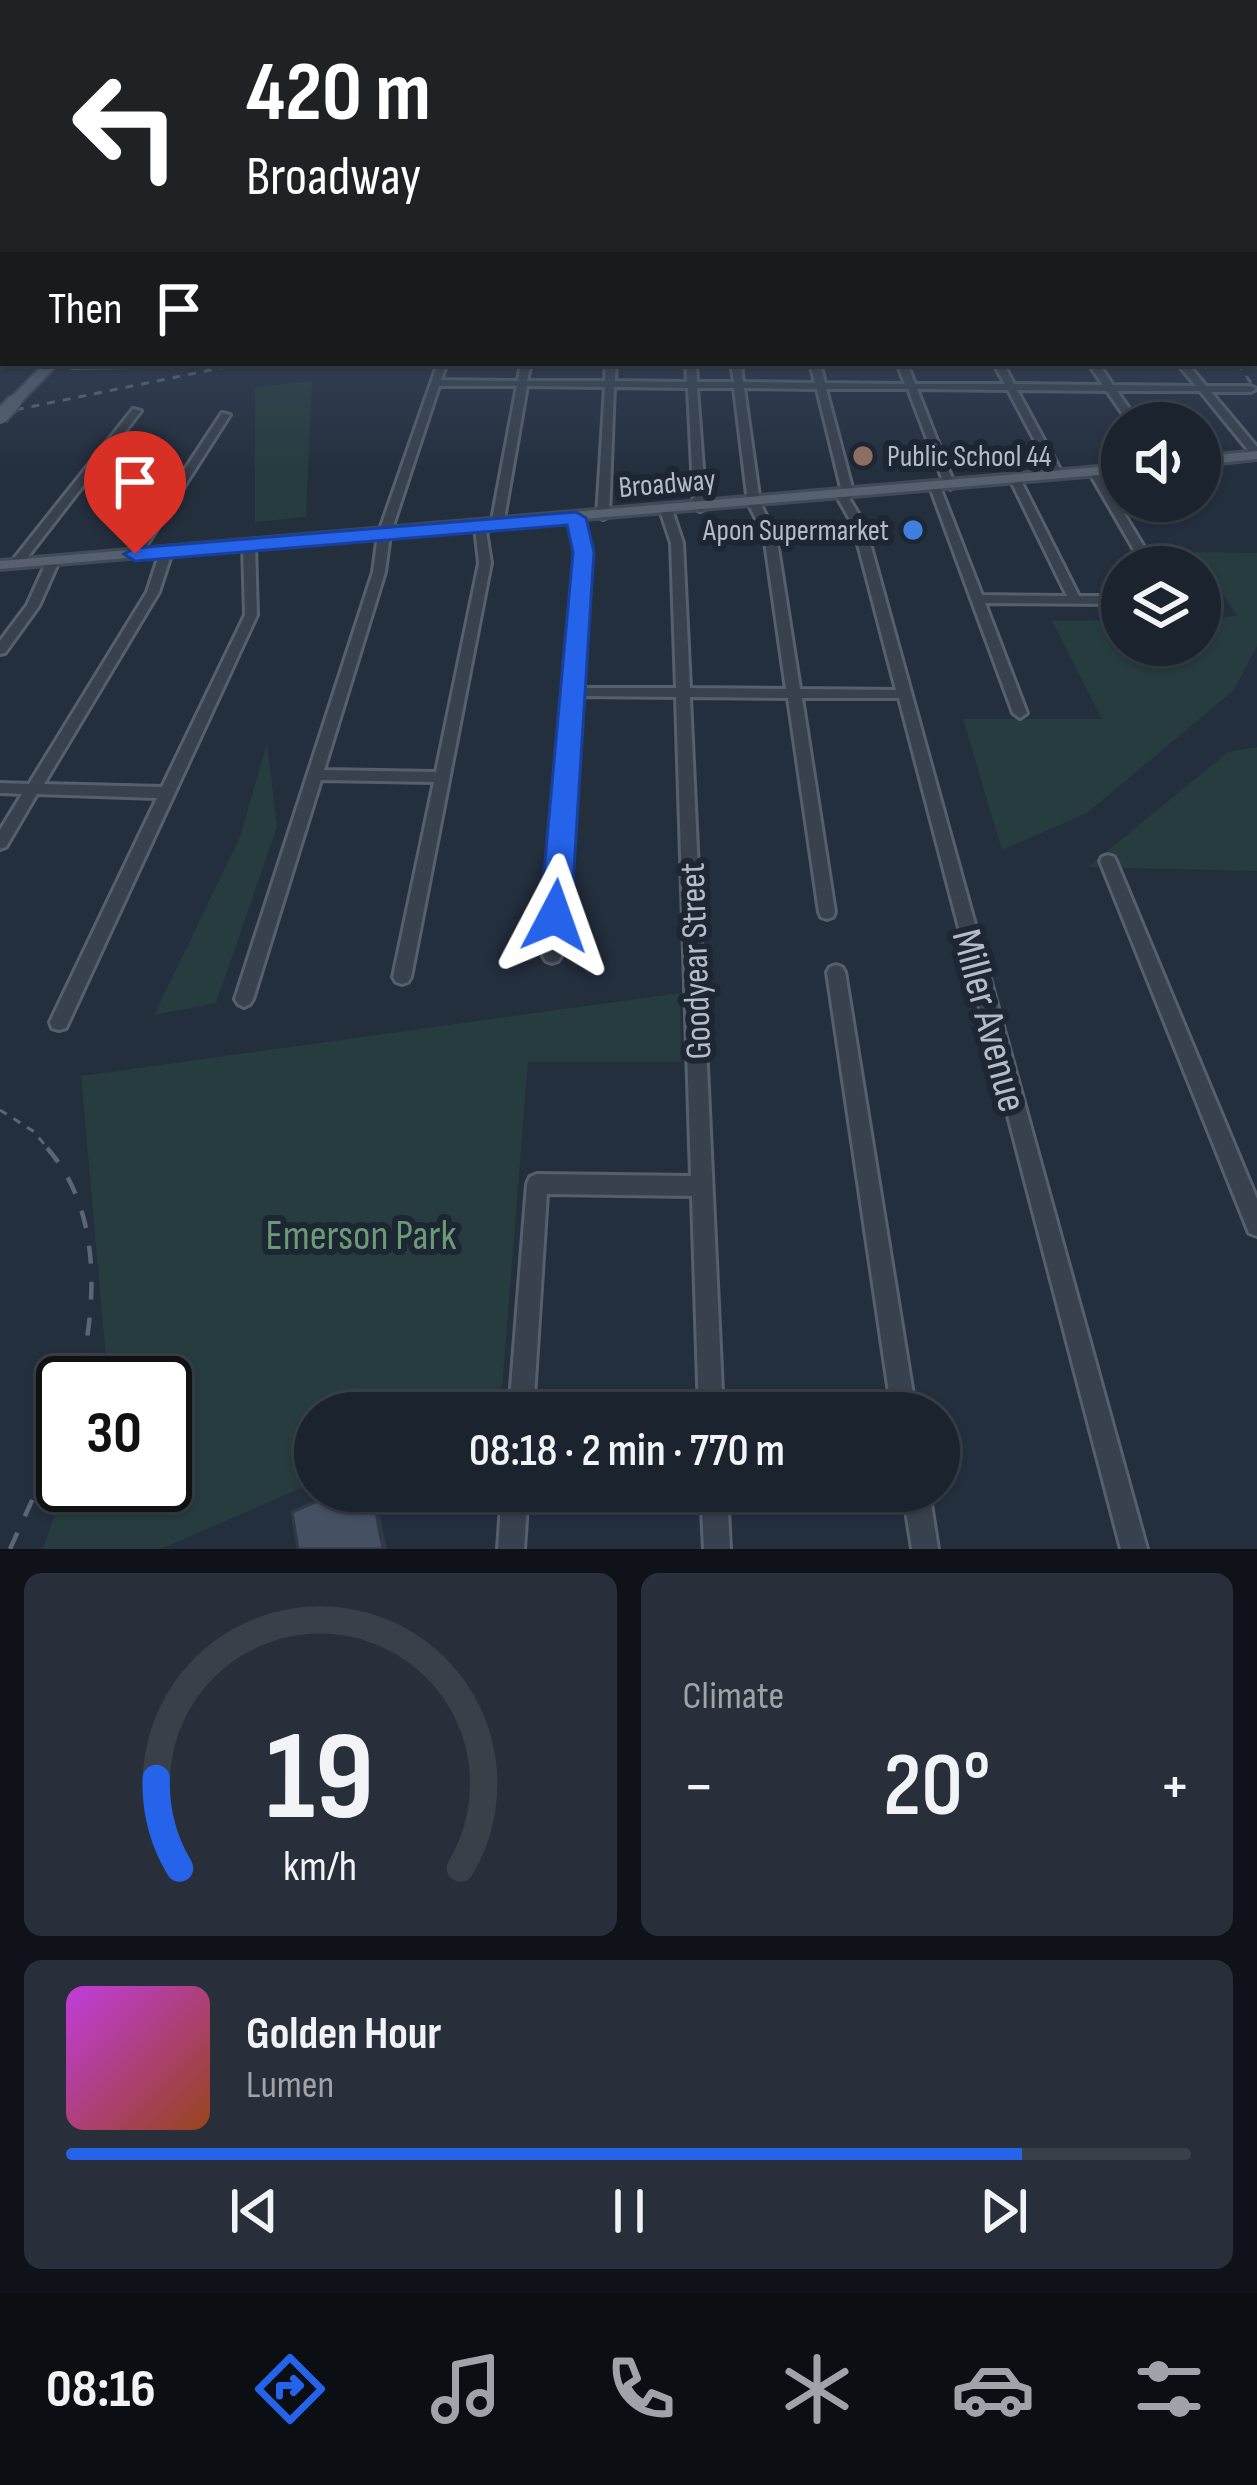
<!DOCTYPE html>
<meta charset="utf-8">
<style>
:root{--surface:#1b232e;--page:#282f3a;--text:#f1f3f6;--muted:#a0a4aa;--line:#39404a;--accent:#2563eb}
body{margin:0;font-family:"Sofia Sans Condensed",sans-serif;background:var(--page);color:var(--text);height:100vh;display:flex;flex-direction:column;font-size:45px;white-space:nowrap}
*{box-sizing:border-box;margin:0}
p{font-size:39px;color:var(--muted)}
.icon{flex:none;width:66px;height:66px;fill:none;stroke:currentColor;stroke-width:2;stroke-linecap:round;stroke-linejoin:round}
.map{position:relative;height:1549px;overflow:hidden}
.drawer{display:flex;flex-direction:column;gap:24px;padding:24px;background:#0f1319;flex:1}
.drawer>*{flex:none}
.banner{position:absolute;left:0px;top:0px;width:1257px;height:366px;box-shadow:0 3px 9px #0004,0 0 0 3px var(--line);background:#202124;color:#fff;overflow:hidden}
.buttons{position:absolute;left:1101px;top:402px;display:grid;gap:24px}
.buttons a{display:grid;place-items:center;width:120px;height:120px;border-radius:50%;background:var(--surface);box-shadow:0 3px 9px #0004,0 0 0 3px var(--line);font-size:60px}
.speed{position:absolute;left:36px;top:1356px;display:flex;gap:24px;font-size:60px;font-weight:700;text-align:center}
.speed>*{display:grid;place-content:center;width:156px;height:156px;border-radius:50%;background:var(--surface);box-shadow:0 3px 9px #0004,0 0 0 3px var(--line);line-height:1}
.speed .limit{border:6px solid #111;border-radius:18px;background:#fff;color:#111}
.pin{position:absolute;display:grid;place-items:center;width:102px;height:102px;color:#fff;margin:-123px -51px;border-radius:50% 50% 50% 0;rotate:-45deg;box-shadow:0 0 12px #0007}
.pin .icon{rotate:45deg}
.me{position:absolute;width:132px;margin:-66px;rotate:4deg;stroke-linejoin:round;filter:drop-shadow(0 0 9px #0008)}
.turn{display:flex;align-items:center;gap:42px;height:252px;padding:0 48px;font-size:54px}
.turn .icon{width:156px;height:156px;stroke-width:2.5}
.turn b{display:block;font-size:84px;line-height:102px}
.then{display:flex;align-items:center;height:114px;padding:0 48px;background:#0003;gap:24px;font-size:45px}
.big{font-size:90px;font-weight:600;line-height:1.1}
.drawer .card{flex:1;display:flex;flex-direction:column;justify-content:center;gap:18px;min-width:0;padding:0 42px;border-radius:18px;background:var(--page)}
.drawer .dial{align-items:center;gap:0}
.dial svg{height:312px;overflow:visible;fill:none;stroke:var(--line);stroke-width:7;stroke-linecap:round;text-anchor:middle}
.dial text{fill:var(--text);stroke:none}
.song{display:flex;align-items:center;gap:36px}
.cover{width:144px;height:144px;border-radius:18px;background:linear-gradient(135deg,hsl(290 70% 55%),hsl(20 70% 35%))}
.played{height:12px;border-radius:6px;background:linear-gradient(90deg,var(--accent) 85%,var(--line) 85%)}
.keys{display:flex;justify-content:space-around;direction:ltr}
.heat{display:flex;justify-content:space-between;align-items:center;font-size:66px;direction:ltr}
.drawer .tiles{flex:1;display:grid;gap:24px;grid-template-columns:1fr 1fr}
.card:last-child{grid-column:span 2}
.trip{position:absolute;left:294px;top:1392px;width:666px;height:120px;border-radius:60px;background:var(--surface);box-shadow:0 3px 9px #0004,0 0 0 3px var(--line);font-weight:600;line-height:120px;text-align:center}
.dock{display:flex;height:192px;justify-content:space-around;align-items:center;background:#0b0e12;color:var(--muted)}
.dock .icon{width:84px;height:84px}
.dock .active{color:var(--accent)}
.dock b{font-size:54px;color:var(--text)}
.map>svg:first-child{display:block}
.green{fill:#263c3f}
.lines{fill:none;stroke-linecap:round;stroke-linejoin:round}
.minor-casing{stroke:#565f6c;stroke-width:6}
.major-casing{stroke:#414a57;stroke-width:6}
.minor{fill:#38414e;fill-rule:evenodd}
.major{fill:#56606e;fill-rule:evenodd}
.rail-far1{stroke:#5a6575;stroke-width:3;stroke-dasharray:8 8;stroke-linecap:butt}
.rail{stroke:#5a6575;stroke-width:4.5;stroke-dasharray:18 18;stroke-linecap:butt}
.major-bridge-far1-casing{stroke:#414a57;stroke-width:14;stroke-linecap:butt}
.major-bridge-casing{stroke:#414a57;stroke-width:18;stroke-linecap:butt}
.major-bridge-far1{stroke:#56606e;stroke-width:10}
.major-bridge{stroke:#56606e;stroke-width:14}
.shaded-wall{fill:#303945}
.building{fill:#455162;stroke:#303945;stroke-width:3}
.route{fill:#2563eb;stroke:#184099;stroke-width:3}
.education-dot{fill:#8d6e63;stroke:#1d2633;stroke-width:4.5}
.shop-dot{fill:#3f7fe0;stroke:#1d2633;stroke-width:4.5}
.labels{text-anchor:middle;stroke-width:12;stroke-linejoin:round;paint-order:stroke}
.far-poi-label{font-size:30px;fill:#b4bcc9;stroke:#1d2633;text-anchor:start}
.far-street-label{font-size:30px;fill:#b4bcc9;stroke:#1d2633}
.street-label{font-size:36px;fill:#b4bcc9;stroke:#1d2633}
.near-street-label{font-size:42px;fill:#b4bcc9;stroke:#1d2633}
.near-park-label{font-size:42px;fill:#6b9a76;stroke:#1d2633}
</style>
<div class="map">
<svg width="1257" height="1549" viewBox="0 0 1257 1549">
<rect width="100%" height="100%" fill="#242f3e"/>
<!-- green -->
<g class="green">
<path d="M312,381L306,517L255,522V387Z"/>
<path d="M1195,552L1257,553V646L1234,690L1087,813L1002,850L963,719H1102L1052,621L1122,620V645H1200V618L1237,616Z"/>
<path d="M267,743L277,827L216,1003L154,1015L240,837Z"/>
<path d="M1257,747V871L1088,867L1228,752Z"/>
<path d="M680,993L681,1062H528L500,1413H315V1482L161,1549H43L64,1485H165V1383H99L106,1359L81,1076Z"/>
</g>
<g class="lines">
<defs>
<g id="minor">
<rect x="1254" y="272" width="3" height="4"/>
<rect x="0" y="278" width="3" height="4"/>
<rect x="1254" y="297" width="3" height="4"/>
<rect x="0" y="307" width="3" height="6"/>
<rect x="1254" y="322" width="3" height="6"/>
<path d="M1254,347L1257,348V356L1254,355Z"/>
<path d="M68,363H146L141,366L72,367Z"/>
<path d="M438,363H452L446,366L441,380L518,381L521,363H531L527,381H605L606,363H616L615,381L687,382L686,363H696L697,382H734L731,363H741L743,382L815,383L810,363H820L825,383L905,384L897,363H907L915,384H1005L993,363H1003L1014,384L1103,385L1088,363H1098L1113,385L1196,386L1177,363H1187L1206,386H1251L1256,389L1251,392H1211L1257,447V457L1253,456L1200,391H1117L1139,423H1129L1107,391L1017,390L1063,475L1058,478L1053,475L1008,390L917,389L955,486L950,489L945,486L908,389H826L854,495L849,498L865,525L1147,1549H1121L899,698H802L835,912L833,917L827,919L821,917L819,912L788,698L690,697L723,1413H699L692,1196L547,1194L533,1413H509L527,1184L530,1177L537,1174L691,1176L676,697L579,696L561,956L558,961L552,963L546,961L543,956L577,552L570,518L576,515L582,518L589,552L579,688H676L671,543L660,510L666,507L672,510L683,543L690,688L786,689L764,535L748,503L734,388H697L706,508L700,511L694,508L688,388L614,387L609,516L603,519L597,516L605,387L527,386L503,525L497,528L491,525L517,386H439L390,535L385,572L324,770L436,772L479,563L475,527L481,524L485,525L491,563L411,977L408,982L402,984L396,982L393,977L434,782L321,780L253,999L250,1004L244,1007L238,1004L235,999L373,572L378,535ZM744,388L817,389L842,492L836,495L853,525L896,690L800,689L776,535L760,503Z"/>
<path d="M133,409L141,411L20,567H12V561Z"/>
<path d="M222,413L230,415L139,557H131L129,554Z"/>
<path d="M1094,469L1099,472L1156,567H1144L1089,472Z"/>
<path d="M1015,476L1020,479L1079,596H1122V604L985,603L1027,713L1020,718L1013,713L930,487L935,484L940,487L982,595L1067,596L1010,479Z"/>
<path d="M249,541L255,545L257,615L66,1028L59,1030L52,1028L50,1022L157,798L37,794L6,847L0,849V830L22,794L0,793V783L29,784L147,592L160,552L166,548L172,552L159,592L44,784L162,787L245,615L243,545Z"/>
<path d="M53,557L59,561L39,606L5,653L0,654V641L27,605L47,561Z"/>
<path d="M1108,855L1114,857L1116,861L1257,1199V1236L1249,1233L1100,861L1102,857Z"/>
<path d="M836,965L842,967L845,972L916,1413H892L827,972L830,967Z"/>
<path d="M502,1491H528L524,1549H498Z"/>
<path d="M701,1491H727L730,1549H704Z"/>
<path d="M903,1491H929L938,1549H912Z"/>
</g>
<g id="major">
<path d="M1257,451V459L1200,465V457Z"/>
<path d="M1122,465V473L0,569V561Z"/>
</g>
</defs>
<!-- minor casing -->
<use href="#minor" class="minor-casing"/>
<!-- major casing -->
<use href="#major" class="major-casing"/>
<!-- minor -->
<use href="#minor" class="minor"/>
<!-- major -->
<use href="#major" class="major"/>
<!-- rail-far1 -->
<g class="rail-far1">
<path d="M1237,363L1257,391"/>
<path d="M0,413L245,363"/>
<path d="M0,1110L33,1131L50,1151"/>
</g>
<!-- rail -->
<g class="rail">
<path d="M47,1148C103,1211 97,1307 78,1383"/>
<path d="M10,1549L63,1432"/>
</g>
<defs>
<path id="major-bridge-far1" d="M12,404L51,364"/>
<path id="major-bridge" d="M0,417L15,401"/>
</defs>
<!-- major-bridge-far1 casing -->
<use href="#major-bridge-far1" class="major-bridge-far1-casing"/>
<!-- major-bridge casing -->
<use href="#major-bridge" class="major-bridge-casing"/>
<!-- major-bridge-far1 -->
<use href="#major-bridge-far1" class="major-bridge-far1"/>
<!-- major-bridge -->
<use href="#major-bridge" class="major-bridge"/>
</g>
<!-- shaded-wall -->
<path class="shaded-wall" d="M372,1491H375L387,1549H383Z"/>
<!-- building -->
<path class="building" d="M341,1491H372L383,1549H298L292,1512Z"/>
<!-- sky -->
<linearGradient id="sky" x2="0" y2="1"><stop stop-color="#141a22"/><stop offset="0.54" stop-color="#3f4d63"/><stop offset="1" stop-color="#3f4d63" stop-opacity="0"/></linearGradient>
<rect width="1257" height="471" fill="url(#sky)"/>
<!-- route -->
<path class="route" d="M576,512L586,518L594,552L571,916L566,925H544L540,916L573,552L567,525L135,561L124,554L135,548Z"/>
<!-- markers -->
<circle class="education-dot" cx="863" cy="456" r="12"/>
<circle class="shop-dot" cx="913" cy="530" r="12"/>
<g class="labels">
<!-- far-poi labels -->
<g class="far-poi-label">
<text x="887" y="466">Public School 44</text>
<text x="889" y="540" text-anchor="end">Apon Supermarket</text>
</g>
<!-- far-street labels -->
<g class="far-street-label">
<text transform="translate(667 483) rotate(-5)" y="10">Broadway</text>
</g>
<!-- street labels -->
<g class="street-label">
<text transform="translate(694 961) rotate(-92)" y="13">Goodyear Street</text>
</g>
<!-- near-street labels -->
<g class="near-street-label">
<text transform="translate(991 1020) rotate(75)" y="15">Miller Avenue</text>
</g>
<!-- near-park labels -->
<g class="near-park-label">
<text x="361" y="1249">Emerson Park</text>
</g>
</g>
</svg>
<div class="buttons">
<a><svg class="icon" aria-label="sound" viewBox="0 0 24 24"><path d="M4 9h4l5-4v14l-5-4H4zM17 9q2 3 0 6"/></svg></a>
<a><svg class="icon" aria-label="layers" viewBox="0 0 24 24"><path d="M12 4l9 5-9 5-9-5zM3 14l9 5 9-5"/></svg></a>
</div>
<div class="speed"><div class="limit">30</div></div>
<div class="pin" style="left:135px;top:554px;background:#d93025"><svg class="icon" aria-label="arrive" viewBox="0 0 24 24"><path d="M6 21V4h12l-3 4 3 4H6"/></svg></div>
<svg class="me" style="left:555px;top:916px" viewBox="-20 -20 40 40"><path d="M0-17L14 15 0 8-14 15z" fill="#2563eb" stroke="#fff" stroke-width="4"/></svg>
<div class="trip">08:18 · 2 min · 770 m</div>
<div class="banner">
<div class="turn"><svg class="icon" aria-label="left" viewBox="0 0 24 24"><path d="M17 20v-9H6M10 6l-5 5 5 5"/></svg><div><b>420 m</b>Broadway</div></div>
<div class="then">Then<svg class="icon" aria-label="arrive" viewBox="0 0 24 24"><path d="M6 21V4h12l-3 4 3 4H6"/></svg></div>
</div>
</div>
<section class="drawer">
<div class="tiles">
<div class="card dial"><svg viewBox="0 0 100 80">
<path d="M14 69A42 42 0 1 1 86 69"/>
<path d="M14 69A42 42 0 0 1 8 46" stroke="#2563eb"/>
<text x="50" y="56" font-size="32" font-weight="700">19</text>
<text x="50" y="72" font-size="11">km/h</text>
</svg></div>
<div class="card"><p>Climate</p>
<div class="heat"><a>−</a><b class="big">20°</b><a>+</a></div>
</div>
<div class="card">
<div class="song"><i class="cover"></i><div><b>Golden Hour</b><p>Lumen</p></div></div>
<div class="played"></div>
<div class="keys"><svg class="icon" aria-label="previous" viewBox="0 0 24 24"><path d="M18 5L8 12l10 7zM5 5v14"/></svg><svg class="icon" aria-label="pause" viewBox="0 0 24 24"><path d="M8 5v14M16 5v14"/></svg><svg class="icon" aria-label="next" viewBox="0 0 24 24"><path d="M6 5l10 7-10 7zM19 5v14"/></svg></div>
</div>
</div>
</section>
<nav class="dock">
<b>08:16</b>
<svg class="icon active" aria-label="directions" viewBox="0 0 24 24"><path d="M12 3l9 9-9 9-9-9zM9 14v-3h6M13 9l2 2-2 2"/></svg>
<svg class="icon" aria-label="music" viewBox="0 0 24 24"><path d="M9 18V5l10-2v13"/><circle cx="6" cy="18" r="3"/><circle cx="16" cy="16" r="3"/></svg>
<svg class="icon" aria-label="phone" viewBox="0 0 24 24"><path d="M5 4h4l2 5-3 2q2 4 5 5l2-3 5 2v4C11 20 4 13 5 4z"/></svg>
<svg class="icon" aria-label="climate" viewBox="0 0 24 24"><path d="M12 3v18M4 7l16 10M4 17L20 7"/></svg>
<svg class="icon" aria-label="car" viewBox="0 0 24 24"><path d="M5 17H2v-5l4-1 3-4h7l3 4 3 1v5h-3M9 17h6M6 11h13"/><circle cx="7" cy="17" r="2"/><circle cx="17" cy="17" r="2"/></svg>
<svg class="icon" aria-label="filters" viewBox="0 0 24 24"><path d="M4 7h16M4 17h16"/><circle cx="9" cy="7" r="2"/><circle cx="15" cy="17" r="2"/></svg>
</nav>
